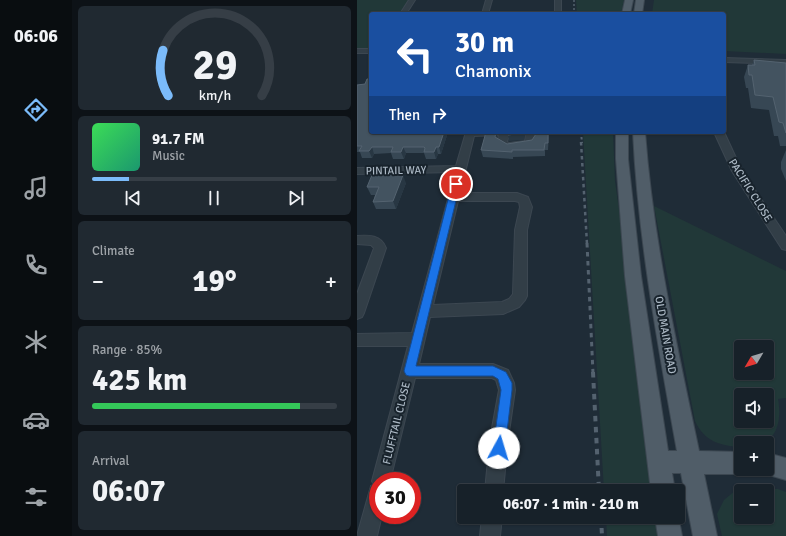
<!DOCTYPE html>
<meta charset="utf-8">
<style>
:root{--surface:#172129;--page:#202931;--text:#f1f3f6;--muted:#9ea3a8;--line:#363e46;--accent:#7bbbfa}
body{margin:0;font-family:Signika,sans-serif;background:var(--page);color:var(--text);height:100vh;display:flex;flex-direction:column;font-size:15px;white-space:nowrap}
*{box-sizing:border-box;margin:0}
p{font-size:13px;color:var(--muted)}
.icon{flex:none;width:22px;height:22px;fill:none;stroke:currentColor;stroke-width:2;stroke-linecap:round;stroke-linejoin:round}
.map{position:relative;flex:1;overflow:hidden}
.sheet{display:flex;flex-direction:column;gap:6px;padding:6px;background:#0d1217;width:285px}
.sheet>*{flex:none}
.banner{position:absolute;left:12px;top:12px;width:357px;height:122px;border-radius:4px;box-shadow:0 1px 3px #0004,0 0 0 1px var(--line);background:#1a4fa0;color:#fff;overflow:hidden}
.needle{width:26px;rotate:232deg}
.tools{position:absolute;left:377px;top:340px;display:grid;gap:8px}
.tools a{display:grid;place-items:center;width:40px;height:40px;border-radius:4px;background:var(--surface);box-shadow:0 1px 3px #0004,0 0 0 1px var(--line);font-size:20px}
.speed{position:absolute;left:12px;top:472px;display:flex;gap:8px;font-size:20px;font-weight:700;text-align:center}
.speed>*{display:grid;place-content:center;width:52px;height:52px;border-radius:50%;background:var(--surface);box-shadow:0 1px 3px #0004,0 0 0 1px var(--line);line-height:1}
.speed .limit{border:6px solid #d22;background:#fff;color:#111}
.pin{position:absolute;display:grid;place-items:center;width:34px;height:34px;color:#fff;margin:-17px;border:2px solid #fff;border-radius:50%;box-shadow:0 1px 4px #0007}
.me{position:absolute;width:44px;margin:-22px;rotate:6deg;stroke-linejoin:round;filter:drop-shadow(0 0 3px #0008)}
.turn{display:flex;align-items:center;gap:14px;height:84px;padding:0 20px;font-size:18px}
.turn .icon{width:52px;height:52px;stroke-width:2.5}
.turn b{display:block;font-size:28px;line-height:34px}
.then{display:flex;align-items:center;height:38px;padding:0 20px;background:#0003;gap:8px;font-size:15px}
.big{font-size:30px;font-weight:700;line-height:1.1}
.sheet .tile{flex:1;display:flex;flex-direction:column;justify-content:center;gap:6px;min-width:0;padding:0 14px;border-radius:6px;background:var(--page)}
.sheet .dial{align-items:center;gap:0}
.dial svg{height:104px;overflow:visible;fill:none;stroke:var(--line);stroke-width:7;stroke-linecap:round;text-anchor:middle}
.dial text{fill:var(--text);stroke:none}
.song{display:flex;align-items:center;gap:12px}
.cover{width:48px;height:48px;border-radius:6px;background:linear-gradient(135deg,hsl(130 70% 55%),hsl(160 70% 35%))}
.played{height:4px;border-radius:2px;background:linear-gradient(90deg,var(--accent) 15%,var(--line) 15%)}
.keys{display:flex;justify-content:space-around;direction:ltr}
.heat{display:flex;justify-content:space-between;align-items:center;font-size:22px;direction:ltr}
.charge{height:6px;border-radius:3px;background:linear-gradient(90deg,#34c759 85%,var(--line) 0)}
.trip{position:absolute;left:100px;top:484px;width:228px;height:40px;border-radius:4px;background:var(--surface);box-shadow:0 1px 3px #0004,0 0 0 1px var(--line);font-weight:700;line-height:40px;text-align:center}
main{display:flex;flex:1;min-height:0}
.menu{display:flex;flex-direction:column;width:72px;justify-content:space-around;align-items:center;background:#090d10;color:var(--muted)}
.menu .icon{width:28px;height:28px}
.menu .active{color:var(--accent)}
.menu b{font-size:18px;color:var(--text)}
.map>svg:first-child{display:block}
.green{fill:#213838;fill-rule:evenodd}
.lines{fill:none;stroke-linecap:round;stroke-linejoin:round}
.minor-casing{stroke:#3c4751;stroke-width:2}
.major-casing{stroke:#3c4751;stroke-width:2}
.minor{fill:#323e47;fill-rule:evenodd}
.major{fill:#505d68;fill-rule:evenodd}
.rail-far4{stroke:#54626f;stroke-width:1.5;stroke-dasharray:2 2;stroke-linecap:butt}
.rail-far3{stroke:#54626f;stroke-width:2;stroke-dasharray:2.5 2.5;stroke-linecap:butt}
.rail-far2{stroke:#54626f;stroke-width:2.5;stroke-dasharray:3.5 3.5;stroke-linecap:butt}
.rail-far1{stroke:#54626f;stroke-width:3;stroke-dasharray:4.5 4.5;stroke-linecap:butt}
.rail{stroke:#54626f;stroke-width:4;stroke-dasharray:5.5 5.5;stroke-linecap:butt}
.wall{fill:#374754}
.shaded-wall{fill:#283743}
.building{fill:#435360;stroke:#546370}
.route{fill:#1a73e8;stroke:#114b97}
.labels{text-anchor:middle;stroke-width:4;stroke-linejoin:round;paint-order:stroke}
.street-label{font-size:11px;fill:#acb9c5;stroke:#18232c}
</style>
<main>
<nav class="menu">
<b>06:06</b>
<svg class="icon active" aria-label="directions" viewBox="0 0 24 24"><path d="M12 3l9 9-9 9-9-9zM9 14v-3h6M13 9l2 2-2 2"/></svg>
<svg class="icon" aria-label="music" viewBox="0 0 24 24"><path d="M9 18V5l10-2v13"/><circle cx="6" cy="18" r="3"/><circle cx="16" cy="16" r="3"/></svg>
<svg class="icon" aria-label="phone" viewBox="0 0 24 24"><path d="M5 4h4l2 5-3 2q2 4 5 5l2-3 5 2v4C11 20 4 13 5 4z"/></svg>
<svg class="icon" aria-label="climate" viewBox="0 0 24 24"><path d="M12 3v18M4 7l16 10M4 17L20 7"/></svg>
<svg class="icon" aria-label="car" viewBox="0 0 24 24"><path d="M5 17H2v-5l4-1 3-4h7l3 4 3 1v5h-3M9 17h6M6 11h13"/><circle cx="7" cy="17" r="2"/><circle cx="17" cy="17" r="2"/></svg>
<svg class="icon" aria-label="filters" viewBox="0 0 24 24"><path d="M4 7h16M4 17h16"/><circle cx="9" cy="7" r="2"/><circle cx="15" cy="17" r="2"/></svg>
</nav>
<section class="sheet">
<div class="tile dial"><svg viewBox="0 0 100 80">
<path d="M14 69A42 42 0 1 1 86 69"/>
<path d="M14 69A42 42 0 0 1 10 34" stroke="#7bbbfa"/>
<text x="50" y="56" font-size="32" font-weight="700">29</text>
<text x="50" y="72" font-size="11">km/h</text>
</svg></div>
<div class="tile">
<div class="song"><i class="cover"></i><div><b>91.7 FM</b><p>Music</p></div></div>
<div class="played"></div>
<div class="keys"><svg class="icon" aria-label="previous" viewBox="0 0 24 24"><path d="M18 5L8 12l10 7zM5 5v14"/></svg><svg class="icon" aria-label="pause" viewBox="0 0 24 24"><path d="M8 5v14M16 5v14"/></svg><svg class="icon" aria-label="next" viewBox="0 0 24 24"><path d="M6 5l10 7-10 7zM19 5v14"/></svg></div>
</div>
<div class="tile"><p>Climate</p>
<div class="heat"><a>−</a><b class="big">19°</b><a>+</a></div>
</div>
<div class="tile"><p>Range · 85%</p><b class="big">425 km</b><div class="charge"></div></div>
<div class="tile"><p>Arrival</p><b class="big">06:07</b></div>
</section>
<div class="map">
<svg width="429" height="536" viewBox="0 0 429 536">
<rect width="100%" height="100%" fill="#1f2c37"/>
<!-- green -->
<g class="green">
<path d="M0,0H53L43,14H14V50H0Z"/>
<path d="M219,0H267L264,14H220Z"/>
<path d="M297,0H429V54L367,51V14H295Z"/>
<path d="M226,132H256L258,181L301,491H247Z"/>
<path d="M297,206L429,271V398L421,399C424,414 423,439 403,443C397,444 390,443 384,443V447C363,446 347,441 338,421ZM384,347H410V373H384ZM384,395H410V421H384Z"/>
<path d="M399,488L421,489L429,492V536H365L360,514L367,500L379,490ZM384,491H410V517H384Z"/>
<path d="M249,517H305L307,536H250Z"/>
</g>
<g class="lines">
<defs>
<g id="minor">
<path d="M52,0H58L49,14H43Z"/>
<path d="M129,0H135L131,14H125Z"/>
<rect x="198" y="0" width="6" height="14"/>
<rect x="0" y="49" width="14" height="4"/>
<path d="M367,58L429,60V64L367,62Z"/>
<path d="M109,132H153L150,142L152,143L168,141L169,132H179L178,141L174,146L151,149L140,143L142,135L117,136L103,193H160L171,197L175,207L170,230V296L168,300L162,307L146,314L73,317L62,364H136L151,370L157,383L158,390L151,439L146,491H128L133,439L142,390L139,380L135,378H58L33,481H21V515H25L20,536H0L12,493L14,486L17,485L15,481L51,346H0V334L55,333L91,199L89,197L92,194L98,172L0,174V168L99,166ZM101,201H158L162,202L163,207L158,230L156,294L152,299L145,302L76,305Z"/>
<path d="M357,132H367L385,171L429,236V250L425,249L375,171Z"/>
<path d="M0,236C12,235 24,235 29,248L7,313L5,317L0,319V294L17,248L14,245L0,244Z"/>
<path d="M125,517H145L143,536H123Z"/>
</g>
<g id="major">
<path d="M268,0H276L273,14H265Z"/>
<path d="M279,0H287L285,14H277Z"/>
<path d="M259,132H271V159L284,276L311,451H320C301,345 281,239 276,132H288C296,240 320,346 342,451L384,452V469H393L392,471L384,474H347L360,536H336L324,473H315L318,491H294L268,276L259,159Z"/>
<path d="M410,453L429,458V480L402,472L401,469H410Z"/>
<path d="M321,515L325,536H301L298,517H321Z"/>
</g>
</defs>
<!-- minor casing -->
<use href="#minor" class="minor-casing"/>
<!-- major casing -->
<use href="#major" class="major-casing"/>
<!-- minor -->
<use href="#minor" class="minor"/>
<!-- major -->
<use href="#major" class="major"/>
<!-- rail-far4 -->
<path class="rail-far4" d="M217,0V14"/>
<!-- rail-far3 -->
<path class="rail-far3" d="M224,132L225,143"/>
<!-- rail-far2 -->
<path class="rail-far2" d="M224,142L230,244"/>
<!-- rail-far1 -->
<path class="rail-far1" d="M230,243L236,373"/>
<!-- rail -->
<g class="rail">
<path d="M236,372L242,491"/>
<path d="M244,517L245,536"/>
</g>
</g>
<!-- wall -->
<g class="wall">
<path d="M397,60L429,63V146H423L421,136H417L412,110L394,108L391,88H389L387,77L391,65H395Z"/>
<path d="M8,84L14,132H91L84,154H81L79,159H69L67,153H49L47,159H36L34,153L17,154L15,158H5L3,152H0V85Z"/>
<path d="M129,132H139L140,138L150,144L175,140L179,134V132H192L191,150H188V156L156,157V159L126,157L124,150Z"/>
<path d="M429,150V181L424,169V162Z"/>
<path d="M49,183L39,209H19L16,202L18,195H14L10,187Z"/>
</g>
<!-- shaded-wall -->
<g class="shaded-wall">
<path d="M87,132H91L84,154L82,147Z"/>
<path d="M139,132L140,137L139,144L138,137Z"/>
<path d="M166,132H169L167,140L152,141L151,135Z"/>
<path d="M15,147L17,154L15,158L12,151Z"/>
<path d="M46,147L49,153L47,159L44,152Z"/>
<path d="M79,147L81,154L79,159L77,152Z"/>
<path d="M46,175L49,183L39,209L36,201Z"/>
</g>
<!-- building -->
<g class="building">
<path d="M397,60L429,63V133L426,123L422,122L416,97L398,95L395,75H392L391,65H398Z"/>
<path d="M10,79H14V132H87L82,147H79L77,152H67L68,148L67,147H46L44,152H34L36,147H15L12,151H2L5,146H0V85L8,84Z"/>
<path d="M129,132H139L138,137L150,144L175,140L179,134V132H191V143H188L187,150H155V152L124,150Z"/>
<path d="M152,132H166V133L151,135Z"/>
<path d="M15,175H46L36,201L16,202L22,187H10Z"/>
</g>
<!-- route -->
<path class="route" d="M99,181L103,184L59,366H136L149,372L155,383V390L148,448L146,452L142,454L137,452L136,448L144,390L141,379L136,376H52L49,375L47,371L95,184Z"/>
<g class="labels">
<!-- street labels -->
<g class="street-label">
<text transform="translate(39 170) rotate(-1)" y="4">PINTAIL WAY</text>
<text transform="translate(394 190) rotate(58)" y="4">PACIFIC CLOSE</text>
<text transform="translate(309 335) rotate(80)" y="4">OLD MAIN ROAD</text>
<text transform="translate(39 423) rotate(-76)" y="4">FLUFFTAIL CLOSE</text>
</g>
</g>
</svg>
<div class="tools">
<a><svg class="needle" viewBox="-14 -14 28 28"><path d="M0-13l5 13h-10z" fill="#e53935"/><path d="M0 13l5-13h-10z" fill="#9ea3a8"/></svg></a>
<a><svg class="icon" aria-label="sound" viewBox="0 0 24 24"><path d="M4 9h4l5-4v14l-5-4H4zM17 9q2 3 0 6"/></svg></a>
<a>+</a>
<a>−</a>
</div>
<div class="speed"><div class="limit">30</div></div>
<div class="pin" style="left:99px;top:184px;background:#d93025"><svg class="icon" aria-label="arrive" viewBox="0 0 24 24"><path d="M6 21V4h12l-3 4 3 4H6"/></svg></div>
<svg class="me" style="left:142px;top:448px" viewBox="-20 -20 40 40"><circle r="19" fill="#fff"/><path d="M0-13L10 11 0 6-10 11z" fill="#1a73e8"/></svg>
<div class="trip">06:07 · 1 min · 210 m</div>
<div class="banner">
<div class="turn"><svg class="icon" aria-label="left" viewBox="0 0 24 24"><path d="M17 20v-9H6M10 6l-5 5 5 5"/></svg><div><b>30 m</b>Chamonix</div></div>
<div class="then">Then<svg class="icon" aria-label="right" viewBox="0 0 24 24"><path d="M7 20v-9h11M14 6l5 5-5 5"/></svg></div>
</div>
</div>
</main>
